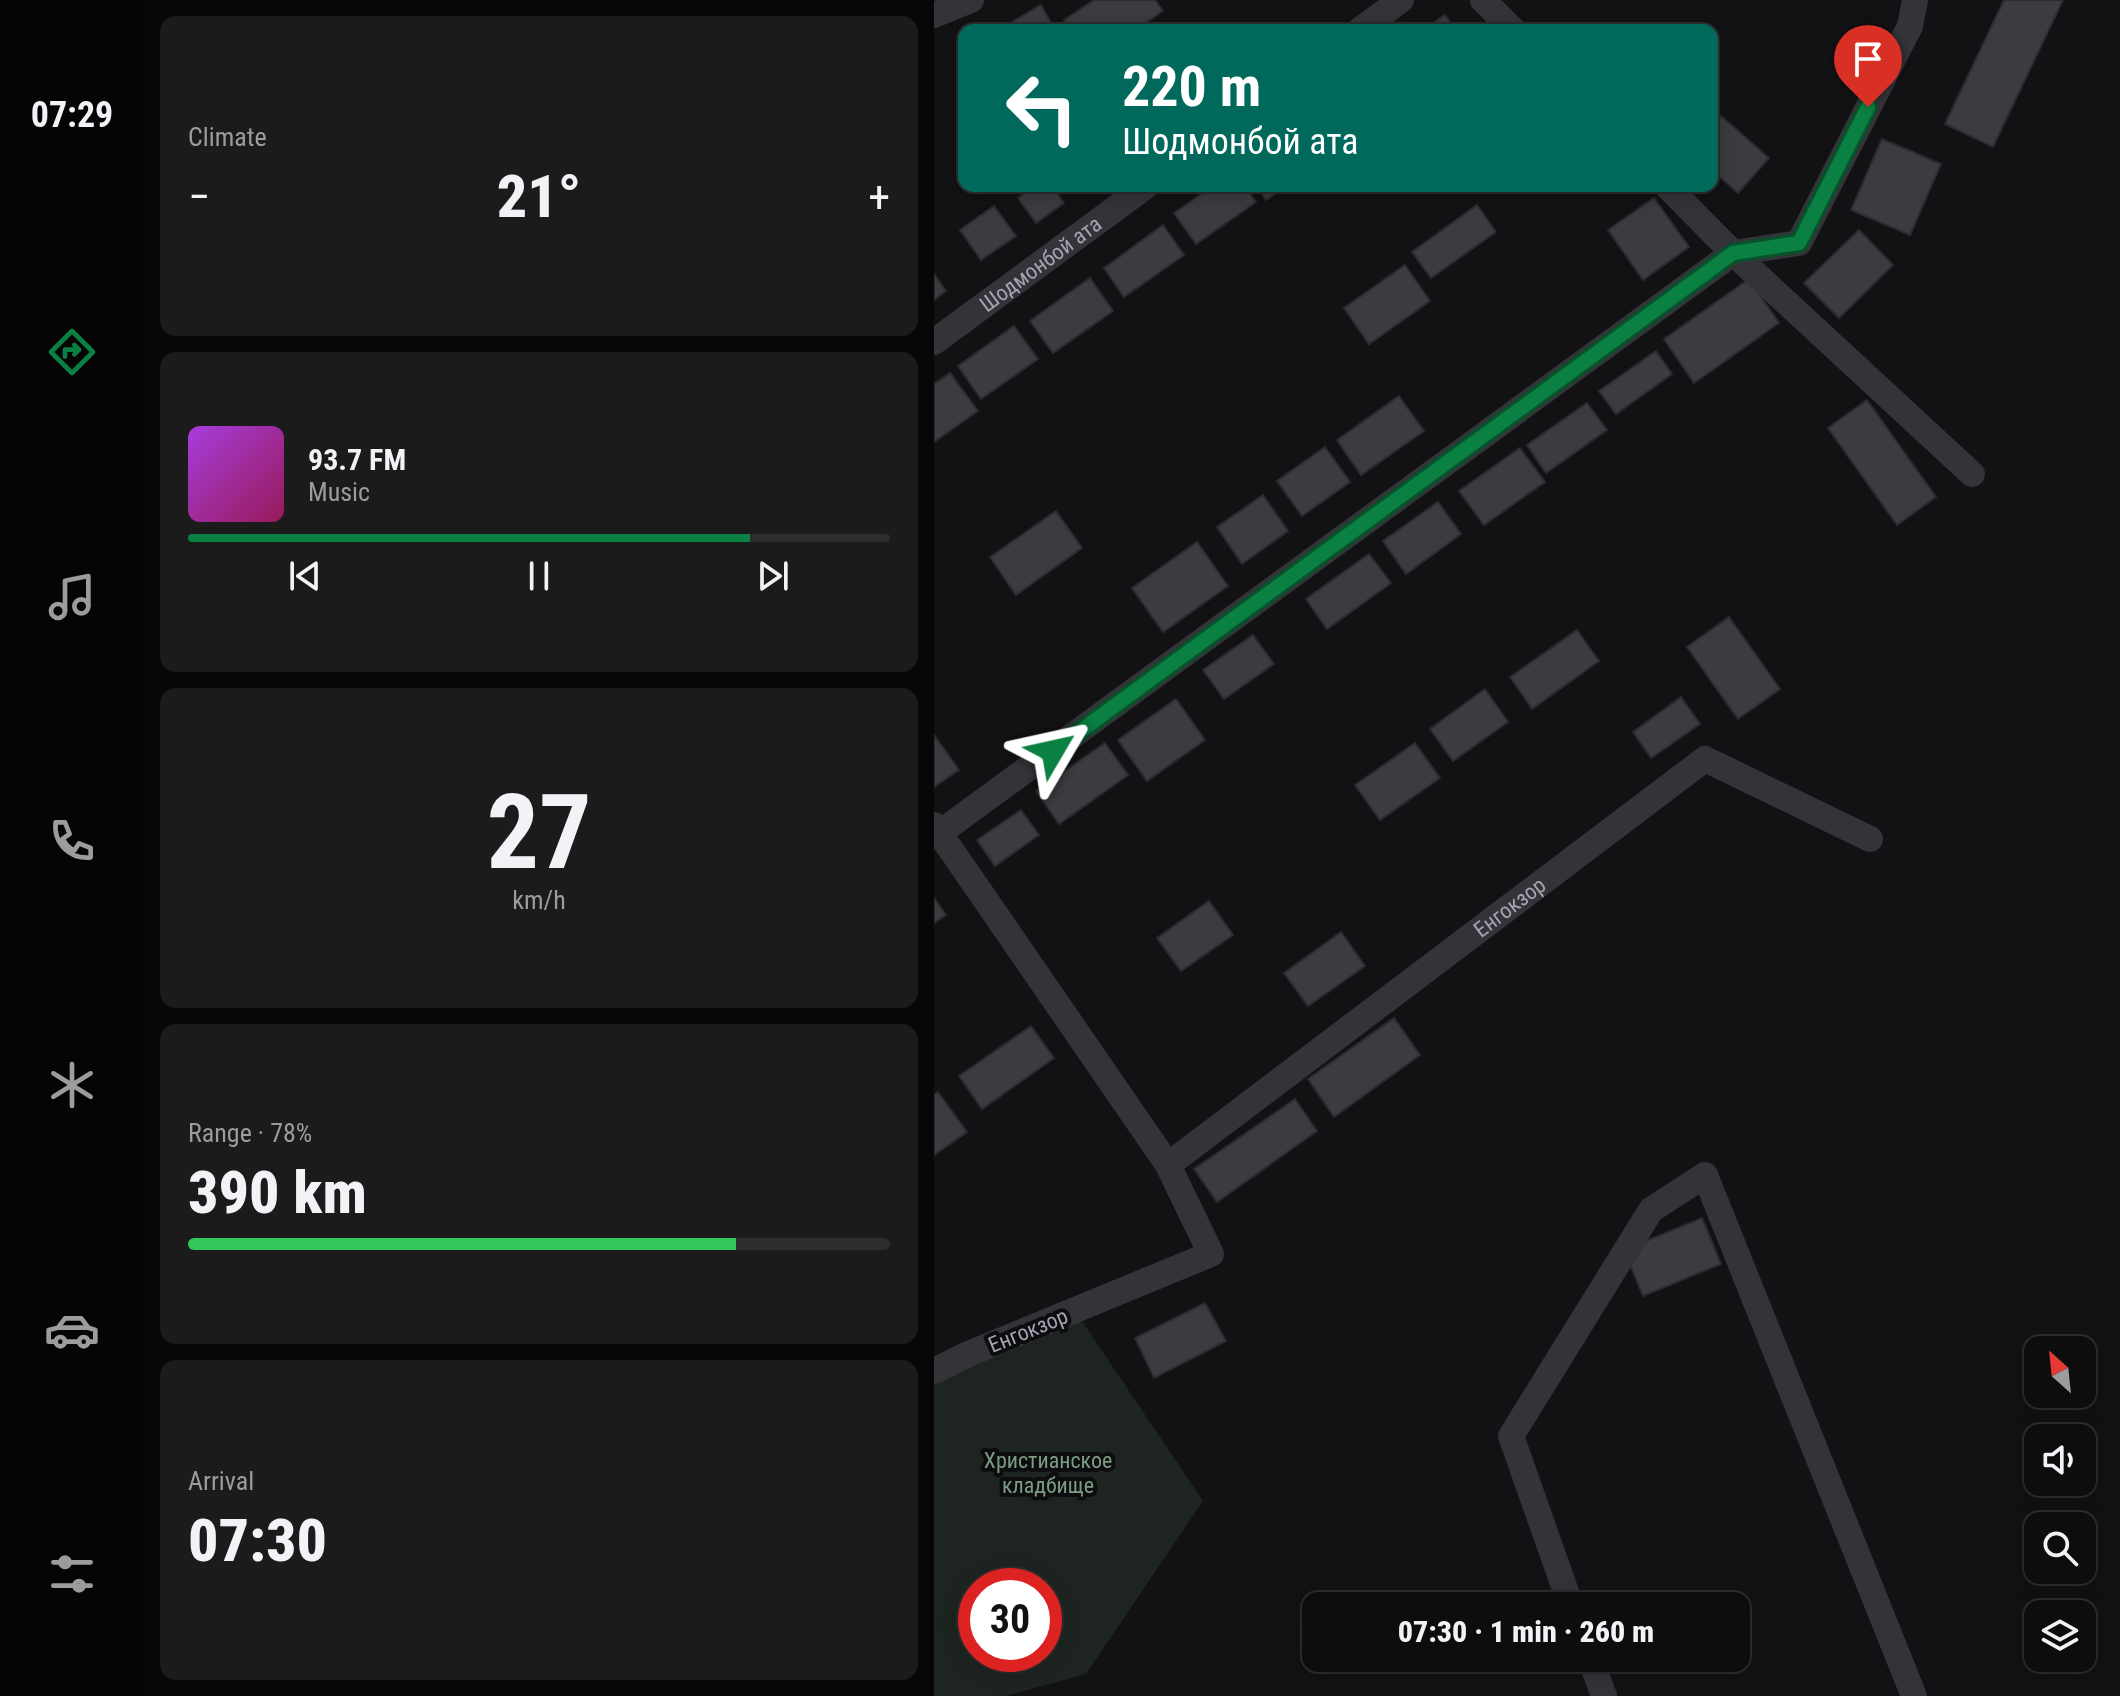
<!DOCTYPE html>
<meta charset="utf-8">
<style>
:root{--surface:#0e0d0e;--page:#1c1b1c;--text:#f1f3f6;--muted:#9b9c9e;--line:#2e2d2e;--accent:#0b8043}
body{margin:0;font-family:"Roboto Condensed",sans-serif;background:var(--page);color:var(--text);height:100vh;display:flex;flex-direction:column;font-size:30px;white-space:nowrap}
*{box-sizing:border-box;margin:0}
p{font-size:26px;color:var(--muted)}
.icon{flex:none;width:44px;height:44px;fill:none;stroke:currentColor;stroke-width:2;stroke-linecap:round;stroke-linejoin:round}
.map{position:relative;flex:1;overflow:hidden}
.side{display:flex;flex-direction:column;gap:16px;padding:16px;background:#080708;width:790px}
.side>*{flex:none}
.banner{position:absolute;left:24px;top:24px;width:760px;height:168px;border-radius:16px;box-shadow:0 4px 20px #0003,0 0 0 2px var(--line);background:#00695c;color:#fff;overflow:hidden}
.needle{width:52px;rotate:333deg}
.fabs{position:absolute;left:1090px;top:1336px;display:grid;gap:16px}
.fabs a{display:grid;place-items:center;width:72px;height:72px;border-radius:16px;background:var(--surface);box-shadow:0 4px 20px #0003,0 0 0 2px var(--line);font-size:40px}
.speed{position:absolute;left:24px;top:1568px;display:flex;gap:16px;font-size:40px;font-weight:700;text-align:center}
.speed>*{display:grid;place-content:center;width:104px;height:104px;border-radius:50%;background:var(--surface);box-shadow:0 4px 20px #0003,0 0 0 2px var(--line);line-height:1}
.speed .limit{border:12px solid #d22;background:#fff;color:#111}
.pin{position:absolute;display:grid;place-items:center;width:68px;height:68px;color:#fff;margin:-82px -34px;border-radius:50% 50% 50% 0;rotate:-45deg;box-shadow:0 0 8px #0007}
.pin .icon{rotate:45deg}
.me{position:absolute;width:88px;margin:-44px;rotate:54deg;stroke-linejoin:round;filter:drop-shadow(0 0 6px #0008)}
.turn{display:flex;align-items:center;gap:28px;height:168px;padding:0 32px;font-size:36px}
.turn .icon{width:104px;height:104px;stroke-width:2.5}
.turn b{display:block;font-size:56px;line-height:68px}
.big{font-size:60px;font-weight:800;line-height:1.1}
.side .card{flex:1;display:flex;flex-direction:column;justify-content:center;gap:12px;min-width:0;padding:0 28px;border-radius:16px;background:var(--page)}
.side .dial{align-items:center;gap:0}
.dial b{font-size:104px;line-height:1}
.song{display:flex;align-items:center;gap:24px}
.cover{width:96px;height:96px;border-radius:12px;background:linear-gradient(135deg,hsl(280 70% 55%),hsl(330 70% 35%))}
.played{height:8px;border-radius:4px;background:linear-gradient(90deg,var(--accent) 80%,var(--line) 80%)}
.keys{display:flex;justify-content:space-around;direction:ltr}
.heat{display:flex;justify-content:space-between;align-items:center;font-size:44px;direction:ltr}
.charge{height:12px;border-radius:6px;background:linear-gradient(90deg,#34c759 78%,var(--line) 0)}
.trip{position:absolute;left:368px;top:1592px;width:448px;height:80px;border-radius:16px;background:var(--surface);box-shadow:0 4px 20px #0003,0 0 0 2px var(--line);font-weight:800;line-height:80px;text-align:center}
main{display:flex;flex:1;min-height:0}
.tabs{display:flex;flex-direction:column;width:144px;justify-content:space-around;align-items:center;background:#060506;color:var(--muted)}
.tabs .icon{width:56px;height:56px}
.tabs .on{color:var(--accent)}
.tabs b{font-size:36px;color:var(--text)}
.map>svg:first-child{display:block}
.green{fill:#1e2520;fill-rule:evenodd}
.building{fill:#3c3b40;stroke:#2c2b2f;stroke-width:2}
.lines{fill:none;stroke-linecap:round;stroke-linejoin:round}
.minor{stroke:#333338;stroke-width:26}
.route-casing{stroke:#07532c;stroke-width:20}
.route{stroke:#0b8043;stroke-width:14}
.labels{text-anchor:middle;stroke-width:8;stroke-linejoin:round;paint-order:stroke}
.street-label{font-size:22px;fill:#a3a5b3;stroke:#0d0c0e}
.park-label{font-size:22px;fill:#7b9d85;stroke:#0d0c0e}
</style>
<main>
<nav class="tabs">
<b>07:29</b>
<svg class="icon on" aria-label="directions" viewBox="0 0 24 24"><path d="M12 3l9 9-9 9-9-9zM9 14v-3h6M13 9l2 2-2 2"/></svg>
<svg class="icon" aria-label="music" viewBox="0 0 24 24"><path d="M9 18V5l10-2v13"/><circle cx="6" cy="18" r="3"/><circle cx="16" cy="16" r="3"/></svg>
<svg class="icon" aria-label="phone" viewBox="0 0 24 24"><path d="M5 4h4l2 5-3 2q2 4 5 5l2-3 5 2v4C11 20 4 13 5 4z"/></svg>
<svg class="icon" aria-label="climate" viewBox="0 0 24 24"><path d="M12 3v18M4 7l16 10M4 17L20 7"/></svg>
<svg class="icon" aria-label="car" viewBox="0 0 24 24"><path d="M5 17H2v-5l4-1 3-4h7l3 4 3 1v5h-3M9 17h6M6 11h13"/><circle cx="7" cy="17" r="2"/><circle cx="17" cy="17" r="2"/></svg>
<svg class="icon" aria-label="filters" viewBox="0 0 24 24"><path d="M4 7h16M4 17h16"/><circle cx="9" cy="7" r="2"/><circle cx="15" cy="17" r="2"/></svg>
</nav>
<section class="side">
<div class="card"><p>Climate</p>
<div class="heat"><a>−</a><b class="big">21°</b><a>+</a></div>
</div>
<div class="card">
<div class="song"><i class="cover"></i><div><b>93.7 FM</b><p>Music</p></div></div>
<div class="played"></div>
<div class="keys"><svg class="icon" aria-label="previous" viewBox="0 0 24 24"><path d="M18 5L8 12l10 7zM5 5v14"/></svg><svg class="icon" aria-label="pause" viewBox="0 0 24 24"><path d="M8 5v14M16 5v14"/></svg><svg class="icon" aria-label="next" viewBox="0 0 24 24"><path d="M6 5l10 7-10 7zM19 5v14"/></svg></div>
</div>
<div class="card dial"><b>27</b><p>km/h</p></div>
<div class="card"><p>Range · 78%</p><b class="big">390 km</b><div class="charge"></div></div>
<div class="card"><p>Arrival</p><b class="big">07:30</b></div>
</section>
<div class="map">
<svg width="1186" height="1696" viewBox="0 0 1186 1696">
<rect width="100%" height="100%" fill="#121113"/>
<!-- green -->
<path class="green" d="M144,1315L269,1501L152,1674L72,1696H0V1384ZM42,1586H110V1654H42Z"/>
<!-- building -->
<g class="building">
<path d="M160,0H221L229,11L201,30H136L130,20Z"/>
<path d="M1070,0H1129L1059,147L1011,124Z"/>
<path d="M107,5L121,30H64Z"/>
<path d="M511,15L521,30H489Z"/>
<path d="M787,116L835,158L804,193L778,170V125Z"/>
<path d="M948,139L1007,164L976,235L917,210Z"/>
<path d="M101,186H118L130,203L102,223L84,198Z"/>
<path d="M279,186H310L322,202L262,244L240,213Z"/>
<path d="M323,186H352L332,200Z"/>
<path d="M720,198L755,247L709,280L674,230Z"/>
<path d="M543,205L562,232L497,278L478,252Z"/>
<path d="M60,206L82,236L47,260L26,230Z"/>
<path d="M229,225L250,255L190,297L170,268Z"/>
<path d="M925,230L959,265L905,318L870,283Z"/>
<path d="M471,265L496,301L435,344L410,308Z"/>
<path d="M0,274L12,291L0,300Z"/>
<path d="M156,278L179,311L119,353L96,321Z"/>
<path d="M815,279L845,323L760,383L730,339Z"/>
<path d="M80,326L104,359L47,399L24,366Z"/>
<path d="M722,351L738,374L682,414L665,391Z"/>
<path d="M16,373L44,411L0,442V384Z"/>
<path d="M465,396L490,431L427,475L403,440Z"/>
<path d="M933,400L1002,497L963,525L894,428Z"/>
<path d="M653,403L673,430L612,473L593,445Z"/>
<path d="M391,447L416,482L368,516L343,481Z"/>
<path d="M586,448L611,482L550,525L525,491Z"/>
<path d="M329,495L354,531L308,564L283,527Z"/>
<path d="M504,502L527,534L472,574L449,541Z"/>
<path d="M122,511L148,548L82,595L56,557Z"/>
<path d="M263,542L294,586L229,632L198,588Z"/>
<path d="M435,554L457,583L393,629L372,599Z"/>
<path d="M795,617L846,689L804,719L753,647Z"/>
<path d="M643,630L665,661L598,709L576,677Z"/>
<path d="M319,635L340,664L290,699L269,670Z"/>
<path d="M551,689L574,722L519,761L496,729Z"/>
<path d="M747,697L766,724L717,758L699,732Z"/>
<path d="M242,699L271,740L213,781L184,740Z"/>
<path d="M0,735L25,770L0,787Z"/>
<path d="M171,743L194,775L125,824L102,791Z"/>
<path d="M481,743L506,778L446,820L421,785Z"/>
<path d="M87,810L105,835L61,866L43,840Z"/>
<path d="M0,898L12,915L0,923Z"/>
<path d="M275,901L299,935L247,971L223,938Z"/>
<path d="M407,932L431,966L374,1006L350,973Z"/>
<path d="M460,1018L486,1055L400,1117L374,1079Z"/>
<path d="M97,1026L120,1058L48,1109L25,1076Z"/>
<path d="M4,1092L33,1132L0,1155V1095Z"/>
<path d="M361,1099L383,1131L283,1202L260,1169Z"/>
<path d="M768,1218L787,1264L709,1296L690,1250Z"/>
<path d="M271,1303L292,1341L220,1378L201,1338Z"/>
</g>
<g class="lines">
<!-- minor -->
<g class="minor">
<path d="M549,0L579,30"/>
<path d="M0,15L37,0"/>
<path d="M426,30L467,0"/>
<path d="M733,186L799,253L1038,474"/>
<path id="s1" d="M0,342L212,186"/>
<path d="M0,825L234,1165L277,1254L32,1355L0,1371"/>
<path d="M0,837L799,253L865,243L976,26L981,0"/>
<path id="s2" d="M234,1165L771,759L936,839"/>
<path d="M637,1606L577,1436L717,1210L771,1175L980,1696"/>
<path d="M656,1658L670,1696"/>
</g>
</g>
<g class="lines">
<defs>
<path id="route" d="M119,751L799,253L865,243L934,107"/>
</defs>
<!-- route casing -->
<use href="#route" class="route-casing"/>
<!-- route -->
<use href="#route" class="route"/>
</g>
<g class="labels">
<!-- street labels -->
<g class="street-label">
<text dy="8" stroke="none"><textPath href="#s1" startOffset="132">Шодмонбой ата</textPath></text>
<text dy="8" stroke="none"><textPath href="#s2" startOffset="428">Енгокзор</textPath></text>
<text transform="translate(94 1330) rotate(-22)" y="8">Енгокзор</text>
</g>
<!-- park labels -->
<g class="park-label">
<text x="114" y="1468">Христианское<tspan x="114" dy="25">кладбище</tspan></text>
</g>
</g>
</svg>
<div class="fabs">
<a><svg class="needle" viewBox="-14 -14 28 28"><path d="M0-13l5 13h-10z" fill="#e53935"/><path d="M0 13l5-13h-10z" fill="#9b9c9e"/></svg></a>
<a><svg class="icon" aria-label="sound" viewBox="0 0 24 24"><path d="M4 9h4l5-4v14l-5-4H4zM17 9q2 3 0 6"/></svg></a>
<a><svg class="icon" aria-label="search" viewBox="0 0 24 24"><circle cx="10" cy="10" r="6"/><path d="M15 15l6 6"/></svg></a>
<a><svg class="icon" aria-label="layers" viewBox="0 0 24 24"><path d="M12 4l9 5-9 5-9-5zM3 14l9 5 9-5"/></svg></a>
</div>
<div class="speed"><div class="limit">30</div></div>
<div class="pin" style="left:934px;top:107px;background:#d93025"><svg class="icon" aria-label="arrive" viewBox="0 0 24 24"><path d="M6 21V4h12l-3 4 3 4H6"/></svg></div>
<svg class="me" style="left:119px;top:751px" viewBox="-20 -20 40 40"><path d="M0-17L14 15 0 8-14 15z" fill="#0b8043" stroke="#fff" stroke-width="4"/></svg>
<div class="trip">07:30 · 1 min · 260 m</div>
<div class="banner">
<div class="turn"><svg class="icon" aria-label="left" viewBox="0 0 24 24"><path d="M17 20v-9H6M10 6l-5 5 5 5"/></svg><div><b>220 m</b>Шодмонбой ата</div></div>
</div>
</div>
</main>
